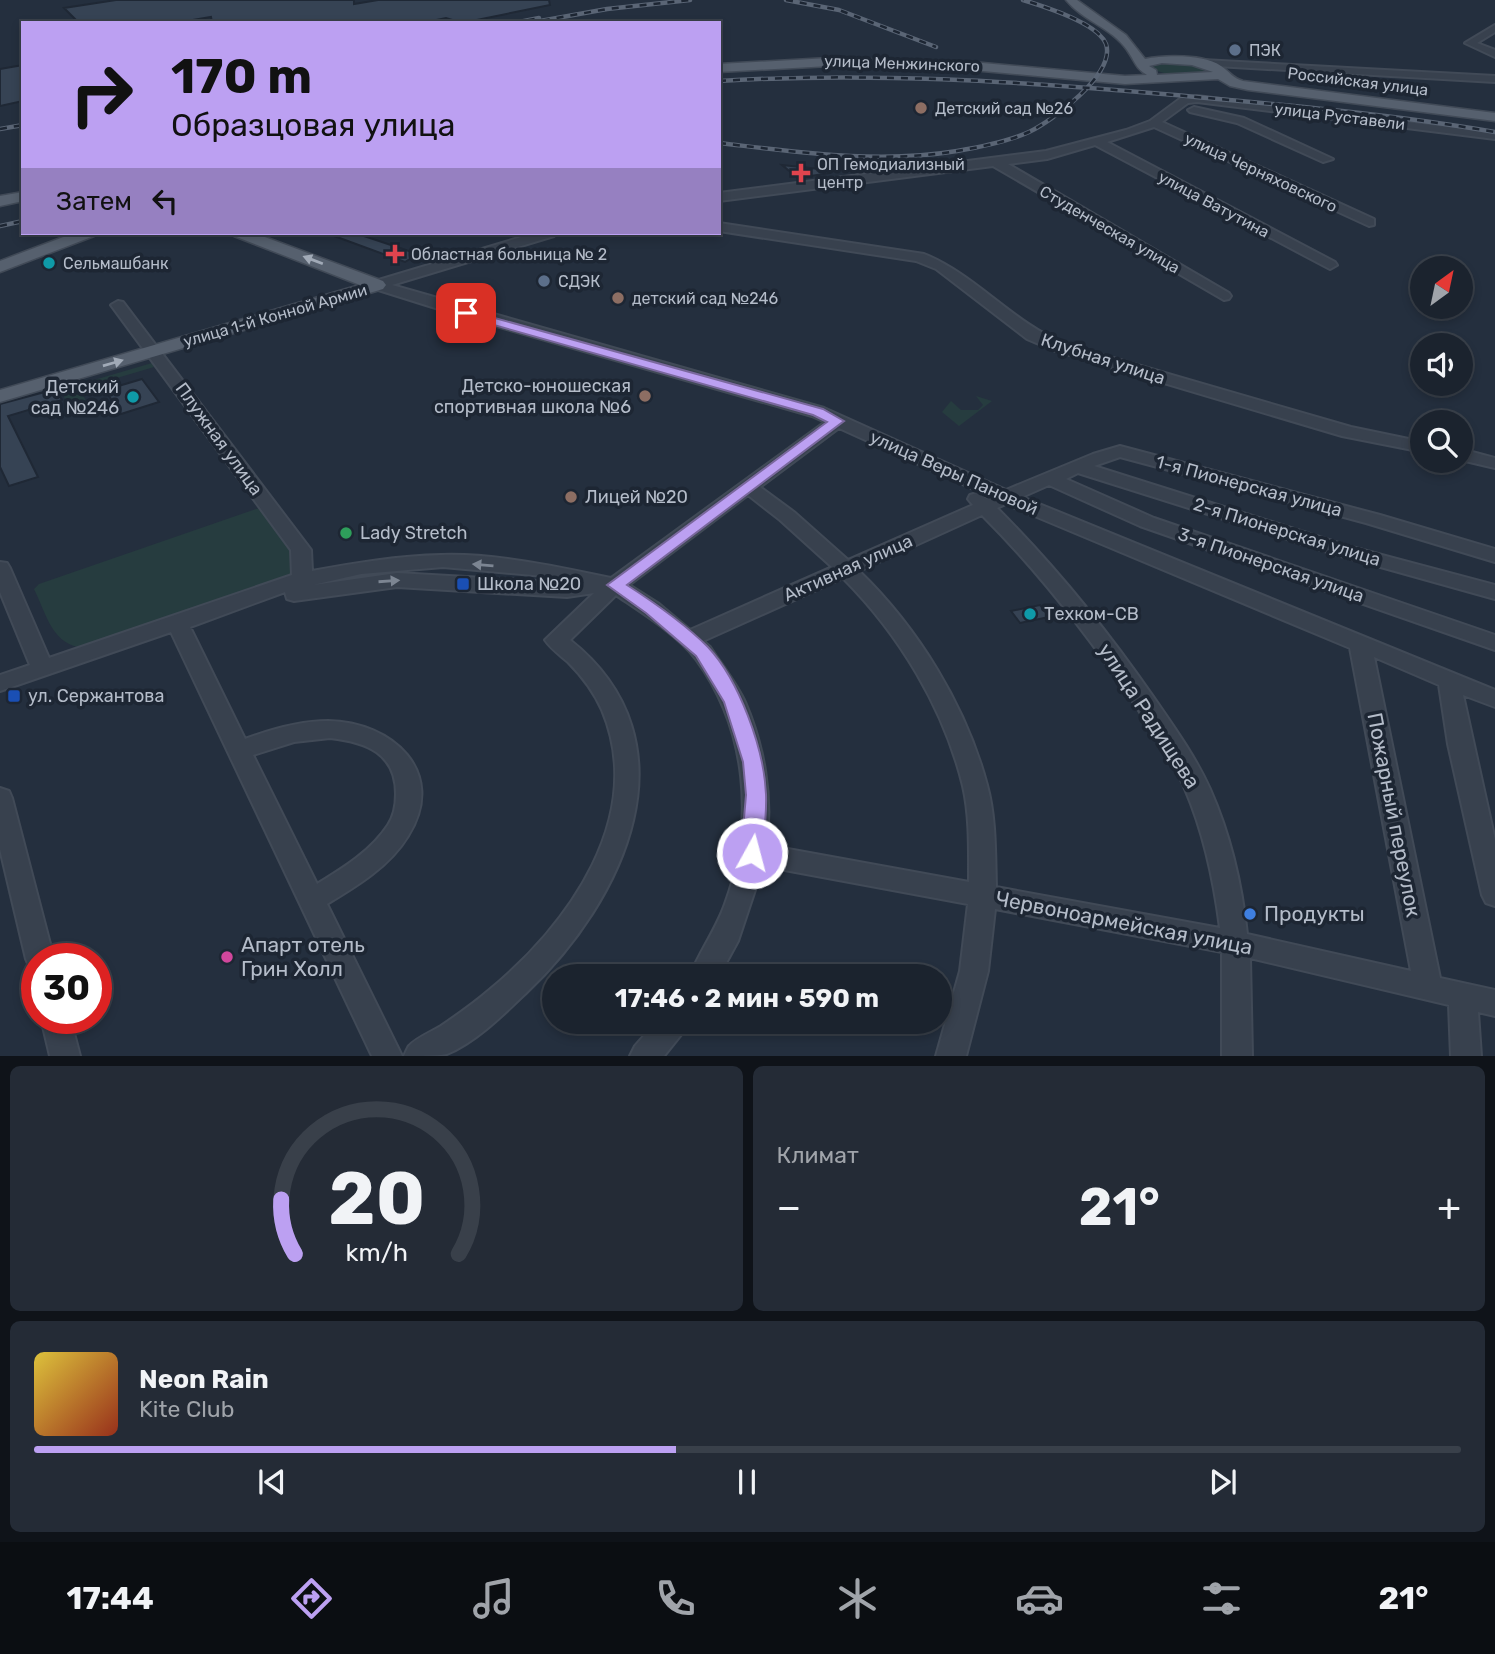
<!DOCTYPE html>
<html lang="ru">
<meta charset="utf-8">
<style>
:root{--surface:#1b232e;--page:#242b36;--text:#f1f3f6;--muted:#a0a4aa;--line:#39404a;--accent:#bca0f2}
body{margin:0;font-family:Rubik,sans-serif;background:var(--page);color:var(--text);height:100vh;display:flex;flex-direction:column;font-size:26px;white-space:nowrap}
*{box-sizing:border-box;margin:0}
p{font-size:23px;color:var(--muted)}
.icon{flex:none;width:38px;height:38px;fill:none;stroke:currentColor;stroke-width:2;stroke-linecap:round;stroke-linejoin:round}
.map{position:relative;height:1056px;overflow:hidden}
.side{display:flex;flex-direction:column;gap:10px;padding:10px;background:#0f1319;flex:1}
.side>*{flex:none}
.banner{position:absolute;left:21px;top:21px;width:700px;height:214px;border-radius:0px;box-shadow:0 4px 10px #0003,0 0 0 2px var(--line);background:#bca0f2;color:#111;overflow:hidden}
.needle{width:46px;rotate:33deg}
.fabs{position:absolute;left:1410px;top:256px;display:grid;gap:14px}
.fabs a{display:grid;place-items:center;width:63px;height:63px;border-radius:50%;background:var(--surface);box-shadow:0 4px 10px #0003,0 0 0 2px var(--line);font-size:35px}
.speed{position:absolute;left:21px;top:943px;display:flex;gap:14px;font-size:35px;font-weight:700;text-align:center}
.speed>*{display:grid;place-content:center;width:91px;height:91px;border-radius:50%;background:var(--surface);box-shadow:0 4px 10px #0003,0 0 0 2px var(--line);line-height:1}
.speed .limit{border:10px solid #d22;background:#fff;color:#111}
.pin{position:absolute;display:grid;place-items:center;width:60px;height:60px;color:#fff;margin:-30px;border-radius:14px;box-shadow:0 4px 10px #0006}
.me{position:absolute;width:77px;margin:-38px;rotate:7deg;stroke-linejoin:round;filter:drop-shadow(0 0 5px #0008)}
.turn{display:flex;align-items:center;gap:24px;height:147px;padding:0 35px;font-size:32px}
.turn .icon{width:91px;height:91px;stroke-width:2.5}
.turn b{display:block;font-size:49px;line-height:60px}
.then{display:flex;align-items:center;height:66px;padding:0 35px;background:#0003;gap:14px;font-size:26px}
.big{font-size:52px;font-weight:700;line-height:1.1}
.side .widget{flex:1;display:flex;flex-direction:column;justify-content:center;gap:10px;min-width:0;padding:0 24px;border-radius:10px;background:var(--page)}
.side .dial{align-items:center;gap:0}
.dial svg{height:182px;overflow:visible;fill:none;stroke:var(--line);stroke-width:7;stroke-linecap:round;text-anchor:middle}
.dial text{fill:var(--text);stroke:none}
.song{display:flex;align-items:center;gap:21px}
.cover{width:84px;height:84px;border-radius:10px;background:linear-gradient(135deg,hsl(50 70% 55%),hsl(10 70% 35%))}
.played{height:7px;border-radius:4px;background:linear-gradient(90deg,var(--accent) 45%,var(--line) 45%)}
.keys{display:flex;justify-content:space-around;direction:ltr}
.heat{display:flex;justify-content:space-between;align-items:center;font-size:38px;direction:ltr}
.side .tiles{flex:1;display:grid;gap:10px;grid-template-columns:1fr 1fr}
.widget:last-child{grid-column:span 2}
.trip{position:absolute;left:542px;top:964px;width:410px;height:70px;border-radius:35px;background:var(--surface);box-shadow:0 4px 10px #0003,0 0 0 2px var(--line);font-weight:700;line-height:70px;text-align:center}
.dock{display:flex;height:112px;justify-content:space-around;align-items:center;background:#0b0e12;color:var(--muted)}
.dock .icon{width:49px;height:49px}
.dock .selected{color:var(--accent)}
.dock b{font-size:32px;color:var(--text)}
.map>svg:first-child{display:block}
.green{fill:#263c3f}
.building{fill:#364354;stroke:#1f2835;stroke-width:2}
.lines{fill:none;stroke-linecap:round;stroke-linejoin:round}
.minor-casing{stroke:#414a57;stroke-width:4}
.major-casing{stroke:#414a57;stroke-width:3}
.minor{fill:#38414e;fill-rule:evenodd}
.major{fill:#56606e;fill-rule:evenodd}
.rail-casing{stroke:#5a6575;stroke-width:4.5}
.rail{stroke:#1d2633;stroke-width:2.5;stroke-dasharray:7;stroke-linecap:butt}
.oneway{fill:#a1aab7}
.oneway2{fill:#7c8592}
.route{fill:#bca0f2;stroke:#7a689d;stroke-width:2}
.service-dot{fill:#5c6f8a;stroke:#1d2633;stroke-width:2.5}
.education-dot{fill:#8d6e63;stroke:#1d2633;stroke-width:2.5}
.health-dot{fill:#e0444e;stroke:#1d2633;stroke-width:2.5}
.culture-dot{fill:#0f9aa8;stroke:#1d2633;stroke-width:2.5}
.leisure-dot{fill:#2e9e5b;stroke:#1d2633;stroke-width:2.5}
.transit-dot{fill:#1a4fb4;stroke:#1d2633;stroke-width:2.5}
.shop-dot{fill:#3f7fe0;stroke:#1d2633;stroke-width:2.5}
.hotel-dot{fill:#d1479c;stroke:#1d2633;stroke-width:2.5}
.labels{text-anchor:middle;stroke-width:7;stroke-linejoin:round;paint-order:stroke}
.far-poi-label{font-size:16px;fill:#b4bcc9;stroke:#1d2633;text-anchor:start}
.far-street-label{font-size:16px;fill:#b4bcc9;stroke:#1d2633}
.street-label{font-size:18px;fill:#b4bcc9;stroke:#1d2633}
.poi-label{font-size:18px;fill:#b4bcc9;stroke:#1d2633;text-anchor:start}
.near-street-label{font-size:21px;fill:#b4bcc9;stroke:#1d2633}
.near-poi-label{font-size:21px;fill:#b4bcc9;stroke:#1d2633;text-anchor:start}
</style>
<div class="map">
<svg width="1495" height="1056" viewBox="0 0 1495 1056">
<rect width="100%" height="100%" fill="#242f3e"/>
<!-- green -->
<g class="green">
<path d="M1169,63L1202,66L1212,71C1198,77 1162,77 1150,67Z"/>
<path d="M152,363L154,367L80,389L86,401L69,406L60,390Z"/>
<path d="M976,396L992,401L959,426L942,412L951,401L961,410H978L983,405Z"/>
<path d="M262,507L299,555L294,572L283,579L85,648C52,646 47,615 34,589L39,584Z"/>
</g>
<!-- building -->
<g class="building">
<path d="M116,0H354V4L378,0H549L550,5L462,23L446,18L422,23H212L211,17L175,23H79L64,8Z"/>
<path d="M23,65V101L0,106V69Z"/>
<path d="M782,165L829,170L830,173L798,178Z"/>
<path d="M326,233H355L418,254L405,262Z"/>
<path d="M142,379L159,402L121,414L105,390Z"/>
<path d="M56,389L62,400L8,416L38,477L9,486L0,467V404Z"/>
<path d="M1040,605L1049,617L1020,623L1011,611Z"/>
</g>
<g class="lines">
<defs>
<g id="minor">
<path d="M1495,25V32L1477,43L1495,50V57L1465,43Z"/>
<path d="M1203,60L1495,76V82L1199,65L1198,63Z"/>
<path d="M1197,96L1495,133V139L1197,102L1188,103L1162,122L1374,219V225L1369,226L1154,127L1107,142L1335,262L1337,265L1330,269L1095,145L1047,159L1008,164L1229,293L1231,296L1229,299L1224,300L993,166L719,201V193L1046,151L1126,130L1150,121L1181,98Z"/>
<path d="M1194,107L1244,118L1333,159L1323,162L1237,123L1190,112L1188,110Z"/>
<path d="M719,223L924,254C976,275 1012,322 1065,344L1351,427L1423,442V452L1342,436L1053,350L1027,339L936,269L916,261L719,231Z"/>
<path d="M535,233H556L554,236L392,285L824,408L1006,490L1093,454L1120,446L1380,515L1495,549V562L1366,523L1120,457L1094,466L1348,546L1495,585V599L1334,554L1078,473L1066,479L1154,518L1495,635V650L1140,526L1049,485L1022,497L1495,690V707L1463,695L1495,840V906L1486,903L1482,895L1448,744L1439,685L1374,657L1440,978L1495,990V1016L1478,1012L1481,1056H1451L1449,1005L1250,958L1252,1056H1222V952L995,909L988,971L966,1056H936L960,971L968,904L763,866L738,941L719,976H690C699,952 716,930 725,904C755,823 748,730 696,659C678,635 641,612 616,595L570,640C699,742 624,901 526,993C504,1014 476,1042 447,1054C436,1056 417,1056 404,1056C405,1054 408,1047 409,1046C416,1038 431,1032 441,1026C457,1015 473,1004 488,991C568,926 647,817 602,710C594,692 582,676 568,662C560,655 551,649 545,640L594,593L567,597L397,587L294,601L287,599L285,592L190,627L245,739C272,729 300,721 328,721C392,722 448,772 408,836C390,866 357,886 327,904L402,1056H372L171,632L0,691V675L30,665L0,592V562L7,563L10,568L49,658L292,575L291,550L111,305L118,301L123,302L308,546L311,550L312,571C355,563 397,556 441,555C494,553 559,567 611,578L825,422L812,416L461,316L372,288L370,285L372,282ZM839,428L991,497L987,499L977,493L970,495L968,499L973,505L848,560L794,512L760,487ZM748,495L780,520L832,567L690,630L659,604L629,585ZM1006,504L1350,648L1411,971L1247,934C1242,885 1230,834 1210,789C1195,756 1174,727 1154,698C1107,630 1055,566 997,508ZM982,515C1040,573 1090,638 1136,706C1153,733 1173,759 1185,789C1204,833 1214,881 1220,928L996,887C995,854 996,817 987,785C966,706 918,628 859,571ZM443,567L544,576L574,583L397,573L313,585L361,574ZM843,578C899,634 944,708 963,786C970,816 969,851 969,882L766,845C773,797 764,746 745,702C736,683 721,664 710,647L703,641ZM330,738C366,742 396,753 396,794C396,805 394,816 388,825C371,851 343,868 317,884L253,755L294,742Z"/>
<path d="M1461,449L1495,458V468L1461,460Z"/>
<path d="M0,788L9,791L12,798L54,959H37V970L30,968L26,959L0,849Z"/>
<path d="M41,1018H70L80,1056H50Z"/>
<path d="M656,1022H688L684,1031L664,1056H630L635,1046Z"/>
</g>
<g id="major">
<path d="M1066,0H1077L1126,35L1145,59C1164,55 1205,54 1221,66C1230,72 1232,78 1243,81L1495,113V121L1248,90L1230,86L1218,79L1125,84L972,70L829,66L719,72V64L829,58L972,62L1125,76L1147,75C1135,68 1135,61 1127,50C1112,28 1083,21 1066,0ZM1162,63L1192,65L1213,72L1157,75L1156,70L1149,66Z"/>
<path d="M23,192V201L0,206V196Z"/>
<path d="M74,233H96L94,236L0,272V261Z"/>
<path d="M232,233H254L383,281L386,285L383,289L0,402V390L360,285L234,236Z"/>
</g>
</defs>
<!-- minor casing -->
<use href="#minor" class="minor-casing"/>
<!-- major casing -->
<use href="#major" class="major-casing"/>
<!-- minor -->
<use href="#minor" class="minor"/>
<!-- major -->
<use href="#major" class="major"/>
<defs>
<g id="rail">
<path d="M786,0L839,10L936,47"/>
<path d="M514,23L539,18"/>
<path d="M529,23L607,9L690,0"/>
<path d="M719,81C868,72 1015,81 1163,94C1274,104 1385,113 1495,132"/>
<path d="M0,129L23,125"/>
<path d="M719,143C798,152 878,164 957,151C981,147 1007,142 1029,132C1052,121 1116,74 1106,44C1098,23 1043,6 1023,0"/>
<path d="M0,226L23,221"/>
</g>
</defs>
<!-- rail casing -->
<use href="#rail" class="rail-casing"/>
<!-- rail -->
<use href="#rail" class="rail"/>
</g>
<!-- one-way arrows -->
<defs><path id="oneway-solid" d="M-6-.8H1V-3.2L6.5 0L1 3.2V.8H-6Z" transform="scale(1.75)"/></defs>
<g class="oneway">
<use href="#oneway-solid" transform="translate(313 260) rotate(-159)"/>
<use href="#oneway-solid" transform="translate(113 363) rotate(-16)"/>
</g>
<g class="oneway2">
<use href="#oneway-solid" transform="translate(483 565) rotate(-175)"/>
<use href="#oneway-solid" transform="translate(389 581) rotate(-4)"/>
</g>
<!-- route -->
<path class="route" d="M466,310L823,409L844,421L627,585C655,603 684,623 708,647C739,680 764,748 766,794C767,813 764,834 762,853L759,859L752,861L744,859L741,853L746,795L743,762L724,702L696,656L646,613L607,585L827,422L813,415L462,316V311Z"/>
<!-- markers -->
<g class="service-dot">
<circle cx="1235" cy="50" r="7"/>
<circle cx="544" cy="281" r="7"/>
</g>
<g class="education-dot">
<circle cx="921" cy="108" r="7"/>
<circle cx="618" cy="298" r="7"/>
<circle cx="645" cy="396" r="7"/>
<circle cx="571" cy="497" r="7"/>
</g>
<g class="health-dot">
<path d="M797.5 162.5h7v7h7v7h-7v7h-7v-7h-7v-7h7z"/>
<path d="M391.5 243.5h7v7h7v7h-7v7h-7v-7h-7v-7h7z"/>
</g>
<g class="culture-dot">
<circle cx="49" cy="263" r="7"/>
<circle cx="133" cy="397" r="7"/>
<circle cx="1030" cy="614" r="7"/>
</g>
<circle class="leisure-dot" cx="346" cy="533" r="7"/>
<g class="transit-dot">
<rect x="456" y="577" width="14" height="14" rx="3.5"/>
<rect x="7" y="689" width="14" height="14" rx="3.5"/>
</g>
<circle class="shop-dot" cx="1250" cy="914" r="7"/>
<circle class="hotel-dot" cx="227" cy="957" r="7"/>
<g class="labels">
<!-- far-poi labels -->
<g class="far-poi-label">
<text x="1249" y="56">ПЭК</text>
<text x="935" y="114">Детский сад №26</text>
<text x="817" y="170">ОП Гемодиализный<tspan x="817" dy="18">центр</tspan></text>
<text x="411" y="260">Областная больница № 2</text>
<text x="63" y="269">Сельмашбанк</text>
<text x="558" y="287">СДЭК</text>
<text x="632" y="304">детский сад №246</text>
</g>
<!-- far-street labels -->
<g class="far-street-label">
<text transform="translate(902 63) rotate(2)" y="6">улица Менжинского</text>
<text transform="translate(1358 81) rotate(7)" y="6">Российская улица</text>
<text transform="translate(1340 116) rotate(7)" y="6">улица Руставели</text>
<text transform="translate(1261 172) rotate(25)" y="6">улица Черняховского</text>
<text transform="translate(1214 204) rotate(28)" y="6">улица Ватутина</text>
<text transform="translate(1110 229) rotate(30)" y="6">Студенческая улица</text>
<text transform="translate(275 315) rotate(-16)" y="6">улица 1-й Конной Армии</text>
</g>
<!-- street labels -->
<g class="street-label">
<text transform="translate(1103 359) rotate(18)" y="6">Клубная улица</text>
<text transform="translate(219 439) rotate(54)" y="6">Плужная улица</text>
<text transform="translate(954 473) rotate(24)" y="6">улица Веры Пановой</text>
<text transform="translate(1249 486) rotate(15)" y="6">1-я Пионерская улица</text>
<text transform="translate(1287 532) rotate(17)" y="6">2-я Пионерская улица</text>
<text transform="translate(1271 565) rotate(19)" y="6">3-я Пионерская улица</text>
<text transform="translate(848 568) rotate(-24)" y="6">Активная улица</text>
</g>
<!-- poi labels -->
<g class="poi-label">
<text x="631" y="392" text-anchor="end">Детско-юношеская<tspan x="631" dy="21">спортивная школа №6</tspan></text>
<text x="119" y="393" text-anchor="end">Детский<tspan x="119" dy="21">сад №246</tspan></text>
<text x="585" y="503">Лицей №20</text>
<text x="360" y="539">Lady Stretch</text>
<text x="477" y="590">Школа №20</text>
<text x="1044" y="620">Техком-СВ</text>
<text x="28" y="702">ул. Сержантова</text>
</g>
<!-- near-street labels -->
<g class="near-street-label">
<text transform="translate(1149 716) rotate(57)" y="7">улица Радищева</text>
<text transform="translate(1394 815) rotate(79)" y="7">Пожарный переулок</text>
<text transform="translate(1124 923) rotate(11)" y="7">Червоноармейская улица</text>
</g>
<!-- near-poi labels -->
<g class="near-poi-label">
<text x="1264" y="921">Продукты</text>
<text x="241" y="952">Апарт отель<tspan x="241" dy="24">Грин Холл</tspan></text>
</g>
</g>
</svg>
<div class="fabs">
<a><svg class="needle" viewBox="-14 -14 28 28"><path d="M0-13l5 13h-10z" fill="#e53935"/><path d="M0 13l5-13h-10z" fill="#a0a4aa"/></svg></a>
<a><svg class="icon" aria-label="sound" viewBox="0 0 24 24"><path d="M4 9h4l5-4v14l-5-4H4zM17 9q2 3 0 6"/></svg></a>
<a><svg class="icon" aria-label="search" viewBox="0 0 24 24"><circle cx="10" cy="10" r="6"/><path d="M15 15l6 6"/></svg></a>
</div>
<div class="speed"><div class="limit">30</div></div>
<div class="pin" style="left:466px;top:313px;background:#d93025"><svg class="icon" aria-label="arrive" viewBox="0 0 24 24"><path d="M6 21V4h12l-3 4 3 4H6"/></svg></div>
<svg class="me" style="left:752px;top:853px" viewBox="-20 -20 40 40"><circle r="17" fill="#bca0f2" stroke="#fff" stroke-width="3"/><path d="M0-11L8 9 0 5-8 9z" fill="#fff"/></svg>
<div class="trip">17:46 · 2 мин · 590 m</div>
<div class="banner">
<div class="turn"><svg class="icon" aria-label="right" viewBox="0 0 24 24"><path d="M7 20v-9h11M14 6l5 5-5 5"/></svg><div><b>170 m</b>Образцовая улица</div></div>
<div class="then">Затем<svg class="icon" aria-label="left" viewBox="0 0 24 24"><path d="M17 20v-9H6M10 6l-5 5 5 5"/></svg></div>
</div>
</div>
<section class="side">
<div class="tiles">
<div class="widget dial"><svg viewBox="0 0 100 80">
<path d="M14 69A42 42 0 1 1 86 69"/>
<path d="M14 69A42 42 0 0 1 8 45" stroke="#bca0f2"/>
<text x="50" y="56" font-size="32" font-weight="700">20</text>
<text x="50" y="72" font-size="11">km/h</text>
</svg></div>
<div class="widget"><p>Климат</p>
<div class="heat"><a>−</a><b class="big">21°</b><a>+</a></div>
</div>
<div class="widget">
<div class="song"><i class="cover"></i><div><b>Neon Rain</b><p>Kite Club</p></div></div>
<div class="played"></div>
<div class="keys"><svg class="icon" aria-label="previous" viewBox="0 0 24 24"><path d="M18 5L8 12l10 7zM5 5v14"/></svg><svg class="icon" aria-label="pause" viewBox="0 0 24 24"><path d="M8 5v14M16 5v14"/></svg><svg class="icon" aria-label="next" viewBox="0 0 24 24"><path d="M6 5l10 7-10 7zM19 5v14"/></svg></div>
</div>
</div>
</section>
<nav class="dock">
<b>17:44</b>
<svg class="icon selected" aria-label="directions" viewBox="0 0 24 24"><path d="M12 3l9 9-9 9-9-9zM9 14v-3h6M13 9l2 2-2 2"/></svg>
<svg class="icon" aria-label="music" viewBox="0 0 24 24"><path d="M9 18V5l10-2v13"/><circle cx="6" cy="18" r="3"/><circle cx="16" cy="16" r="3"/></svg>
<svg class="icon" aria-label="phone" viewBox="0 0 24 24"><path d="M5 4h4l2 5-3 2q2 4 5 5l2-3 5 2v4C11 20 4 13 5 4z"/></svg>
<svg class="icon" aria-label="climate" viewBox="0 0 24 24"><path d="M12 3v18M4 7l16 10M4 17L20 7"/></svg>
<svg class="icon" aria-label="car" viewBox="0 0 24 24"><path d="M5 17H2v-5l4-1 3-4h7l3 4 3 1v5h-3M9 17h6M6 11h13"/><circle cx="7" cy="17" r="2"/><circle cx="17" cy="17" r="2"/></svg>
<svg class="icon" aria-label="filters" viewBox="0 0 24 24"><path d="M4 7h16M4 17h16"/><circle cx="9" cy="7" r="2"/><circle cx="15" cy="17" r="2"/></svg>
<b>21°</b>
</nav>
